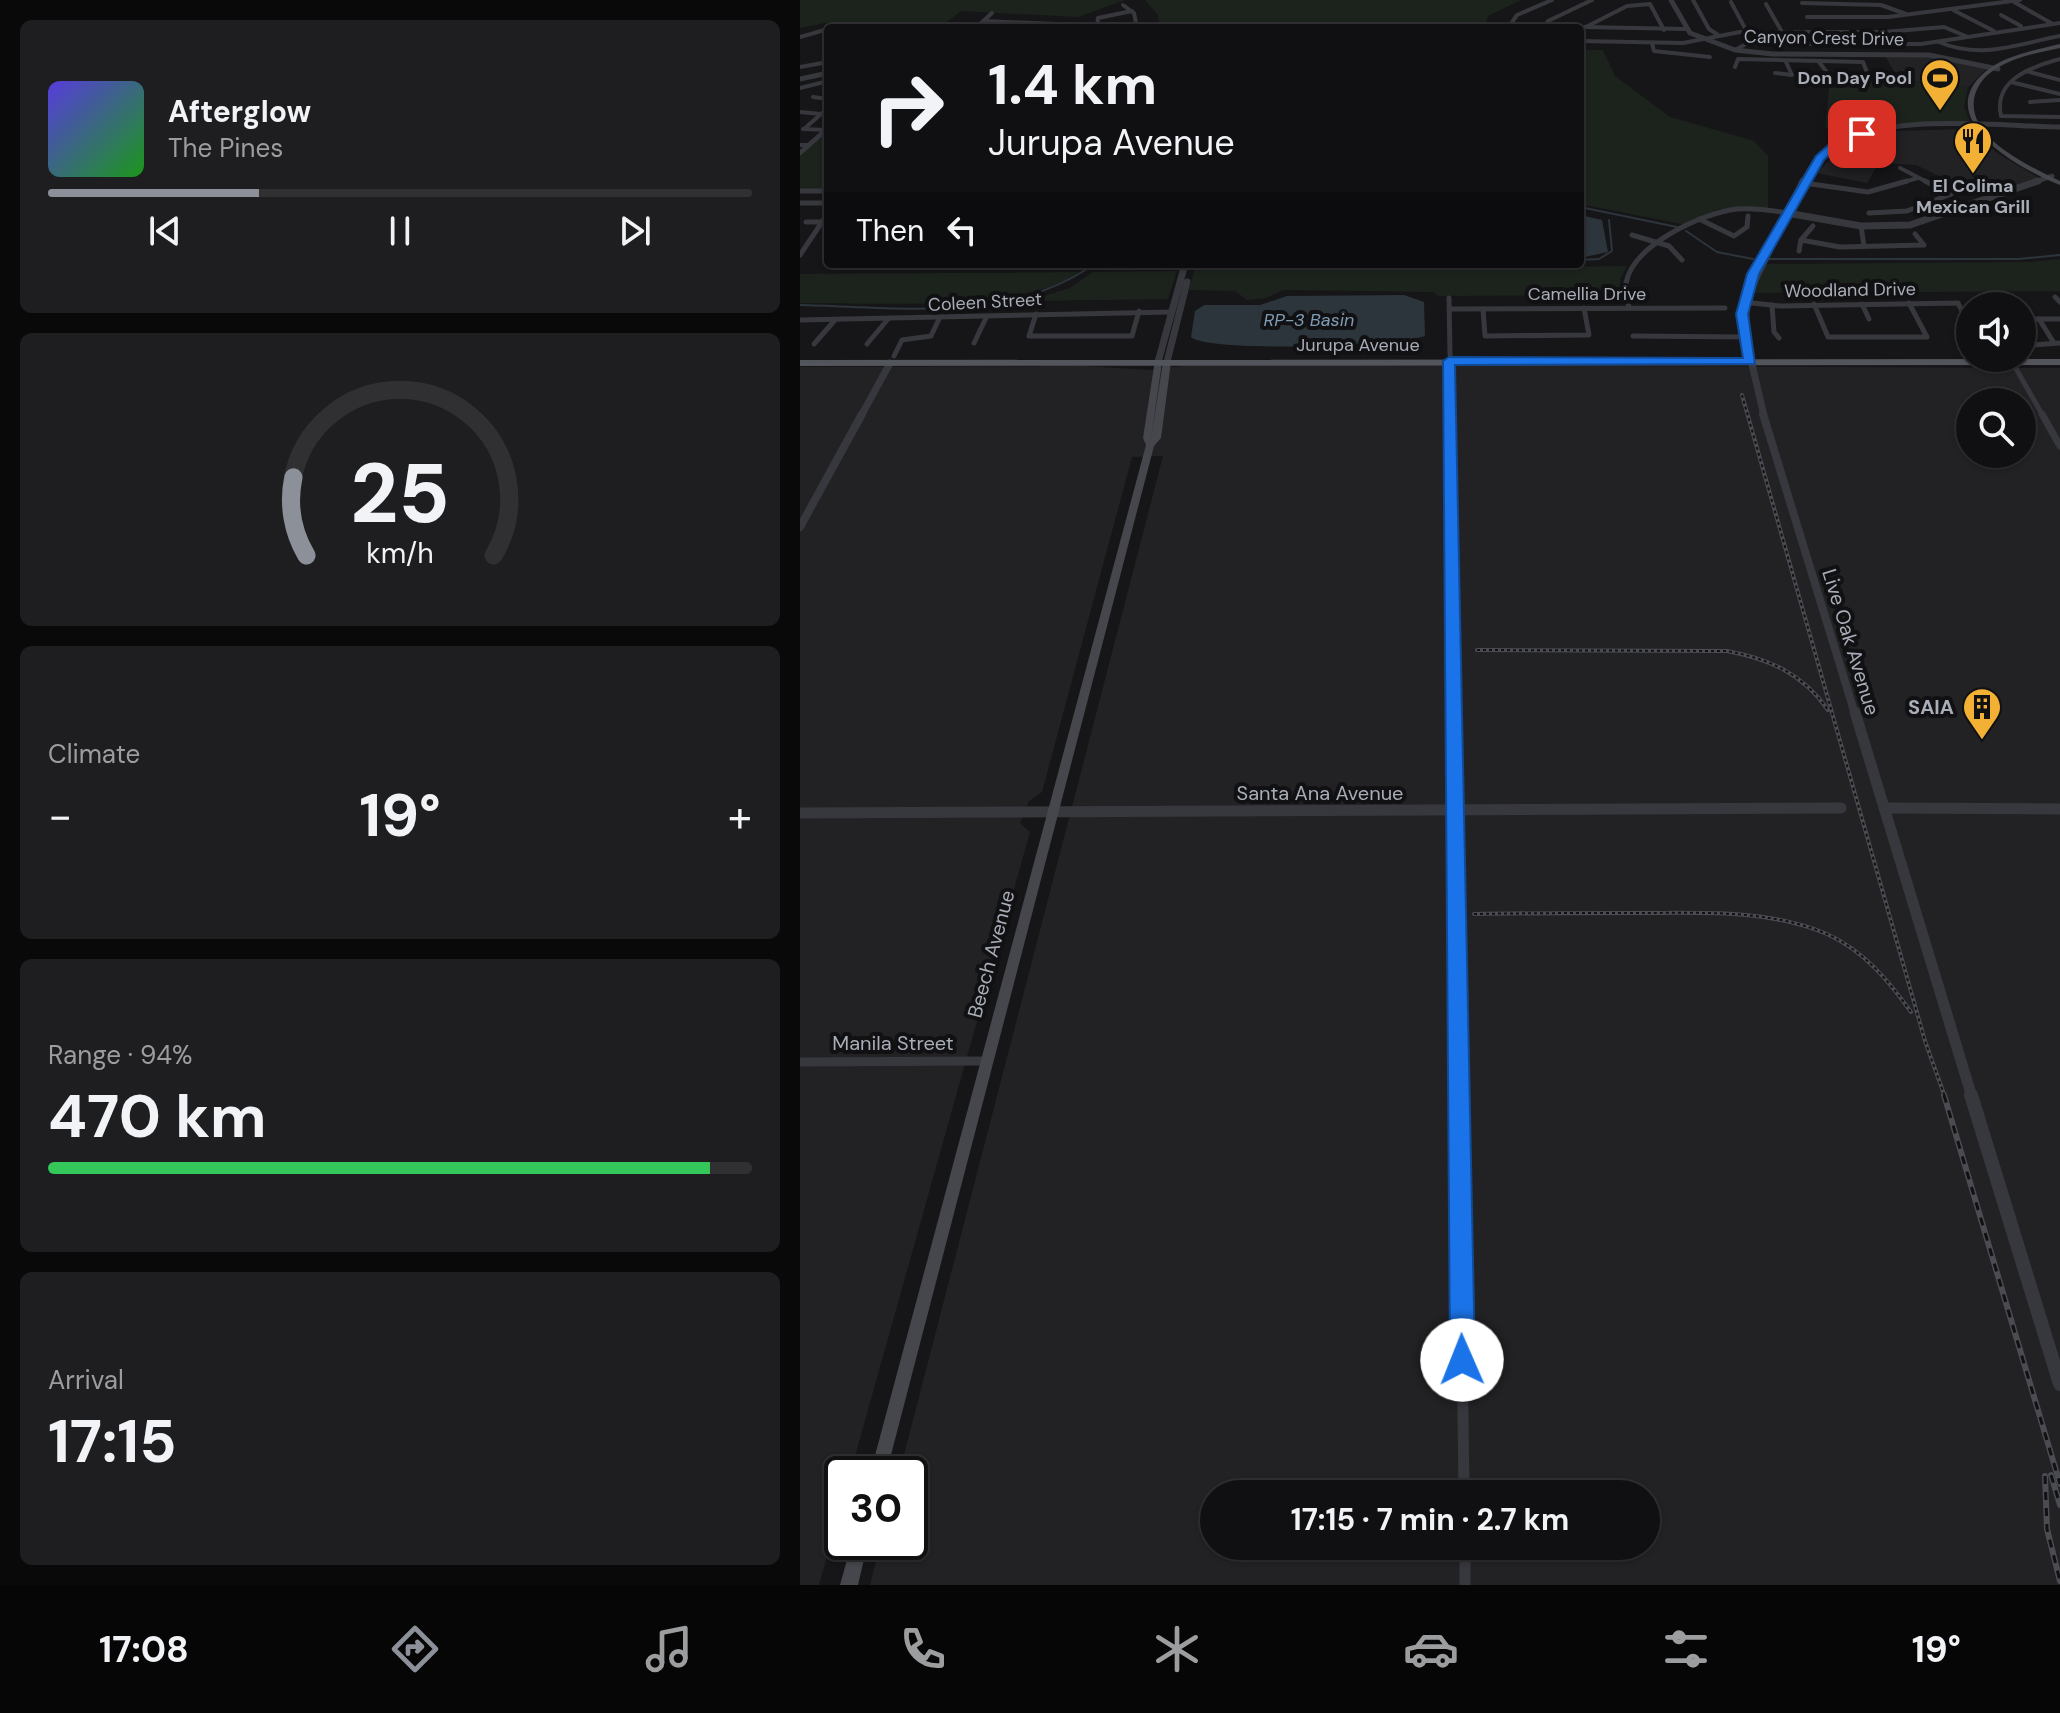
<!DOCTYPE html>
<meta charset="utf-8">
<style>
:root{--surface:#101012;--page:#1e1e20;--text:#f1f3f6;--muted:#9c9d9f;--line:#303032;--accent:#8c9099}
body{margin:0;font-family:"DM Sans",sans-serif;background:var(--page);color:var(--text);height:100vh;display:flex;flex-direction:column;font-size:30px;white-space:nowrap}
*{box-sizing:border-box;margin:0}
p{font-size:26px;color:var(--muted)}
.icon{flex:none;width:44px;height:44px;fill:none;stroke:currentColor;stroke-width:2;stroke-linecap:round;stroke-linejoin:round}
.map{position:relative;flex:1;overflow:hidden}
.panel{display:flex;flex-direction:column;gap:20px;padding:20px;background:#09090a;width:800px}
.panel>*{flex:none}
.guide{position:absolute;left:24px;top:24px;width:760px;height:244px;border-radius:8px;box-shadow:0 2px 6px #0004,0 0 0 2px var(--line);background:#101012;color:var(--text);overflow:hidden}
.fabs{position:absolute;left:1156px;top:292px;display:grid;gap:16px}
.fabs a{display:grid;place-items:center;width:80px;height:80px;border-radius:50%;background:var(--surface);box-shadow:0 2px 6px #0004,0 0 0 2px var(--line);font-size:40px}
.speed{position:absolute;left:24px;top:1456px;display:flex;gap:16px;font-size:40px;font-weight:700;text-align:center}
.speed>*{display:grid;place-content:center;width:104px;height:104px;border-radius:50%;background:var(--surface);box-shadow:0 2px 6px #0004,0 0 0 2px var(--line);line-height:1}
.speed .limit{border:4px solid #111;border-radius:12px;background:#fff;color:#111}
.pin{position:absolute;display:grid;place-items:center;width:68px;height:68px;color:#fff;margin:-34px;border-radius:16px;box-shadow:0 4px 12px #0006}
.me{position:absolute;width:88px;margin:-44px;rotate:359deg;stroke-linejoin:round;filter:drop-shadow(0 0 6px #0008)}
.turn{display:flex;align-items:center;gap:28px;height:168px;padding:0 32px;font-size:36px}
.turn .icon{width:104px;height:104px;stroke-width:2.5}
.turn b{display:block;font-size:56px;line-height:68px}
.then{display:flex;align-items:center;height:76px;padding:0 32px;background:#0003;gap:16px;font-size:30px}
.big{font-size:60px;font-weight:700;line-height:1.1}
.panel .tile{flex:1;display:flex;flex-direction:column;justify-content:center;gap:12px;min-width:0;padding:0 28px;border-radius:12px;background:var(--page)}
.panel .dial{align-items:center;gap:0}
.dial svg{height:208px;overflow:visible;fill:none;stroke:var(--line);stroke-width:7;stroke-linecap:round;text-anchor:middle}
.dial text{fill:var(--text);stroke:none}
.song{display:flex;align-items:center;gap:24px}
.cover{width:96px;height:96px;border-radius:12px;background:linear-gradient(135deg,hsl(250 70% 55%),hsl(120 70% 35%))}
.played{height:8px;border-radius:4px;background:linear-gradient(90deg,var(--accent) 30%,var(--line) 30%)}
.keys{display:flex;justify-content:space-around;direction:ltr}
.heat{display:flex;justify-content:space-between;align-items:center;font-size:44px;direction:ltr}
.charge{height:12px;border-radius:6px;background:linear-gradient(90deg,#34c759 94%,var(--line) 0)}
.trip{position:absolute;left:400px;top:1480px;width:460px;height:80px;border-radius:40px;background:var(--surface);box-shadow:0 2px 6px #0004,0 0 0 2px var(--line);font-weight:700;line-height:80px;text-align:center}
.menu{display:flex;height:128px;justify-content:space-around;align-items:center;background:#060607;color:var(--muted)}
.menu .icon{width:56px;height:56px}
.menu .on{color:var(--accent)}
.menu b{font-size:36px;color:var(--text)}
main{display:flex;flex:1;min-height:0}
.map>svg:first-child{display:block}
.built{fill:#222225;fill-rule:evenodd}
.green{fill:#1c231d}
.water{fill:#2c353c}
.lines{fill:none;stroke-linecap:round;stroke-linejoin:round}
.stream{stroke:#2c353c;stroke-width:2}
.minor-far4{stroke:#37383d;stroke-width:4}
.minor-far3{stroke:#37383d;stroke-width:5}
.minor-far2{stroke:#37383d;stroke-width:7}
.minor-far1{stroke:#37383d;stroke-width:9}
.minor{stroke:#37383d;stroke-width:11}
.tertiary-far4{stroke:#37383d;stroke-width:5}
.tertiary-far3{stroke:#37383d;stroke-width:7}
.tertiary-far2{stroke:#37383d;stroke-width:8}
.tertiary-far1{stroke:#37383d;stroke-width:11}
.tertiary{stroke:#37383d;stroke-width:14}
.secondary{fill:#45474d;fill-rule:evenodd}
.primary{fill:#53555c;fill-rule:evenodd}
.rail-far1-casing{stroke:#4a4c52;stroke-width:4}
.rail-casing{stroke:#4a4c52;stroke-width:6}
.rail-far1{stroke:#111113;stroke-width:2;stroke-dasharray:3;stroke-linecap:butt}
.rail{stroke:#111113;stroke-width:3;stroke-dasharray:8;stroke-linecap:butt}
.route{fill:#1a73e8;stroke:#114b97;stroke-width:2}
.labels{text-anchor:middle;stroke-width:8;stroke-linejoin:round;paint-order:stroke}
.far-street-label{font-size:18px;fill:#a8adb8;stroke:#111113}
.far-poi-label{font-size:18px;font-weight:bold;fill:#a8adb8;stroke:#111113;text-anchor:end}
.far-water-label{font-size:18px;font-style:italic;fill:#7f9bb3;stroke:#111113}
.street-label{font-size:20px;fill:#a8adb8;stroke:#111113}
.poi-label{font-size:20px;font-weight:bold;fill:#a8adb8;stroke:#111113;text-anchor:end}
</style>
<main>
<section class="panel">
<div class="tile">
<div class="song"><i class="cover"></i><div><b>Afterglow</b><p>The Pines</p></div></div>
<div class="played"></div>
<div class="keys"><svg class="icon" aria-label="previous" viewBox="0 0 24 24"><path d="M18 5L8 12l10 7zM5 5v14"/></svg><svg class="icon" aria-label="pause" viewBox="0 0 24 24"><path d="M8 5v14M16 5v14"/></svg><svg class="icon" aria-label="next" viewBox="0 0 24 24"><path d="M6 5l10 7-10 7zM19 5v14"/></svg></div>
</div>
<div class="tile dial"><svg viewBox="0 0 100 80">
<path d="M14 69A42 42 0 1 1 86 69"/>
<path d="M14 69A42 42 0 0 1 9 39" stroke="#8c9099"/>
<text x="50" y="56" font-size="32" font-weight="700">25</text>
<text x="50" y="72" font-size="11">km/h</text>
</svg></div>
<div class="tile"><p>Climate</p>
<div class="heat"><a>−</a><b class="big">19°</b><a>+</a></div>
</div>
<div class="tile"><p>Range · 94%</p><b class="big">470 km</b><div class="charge"></div></div>
<div class="tile"><p>Arrival</p><b class="big">17:15</b></div>
</section>
<div class="map">
<svg width="1260" height="1585" viewBox="0 0 1260 1585">
<rect width="100%" height="100%" fill="#161618"/>
<!-- built -->
<g class="built">
<path d="M1085,56H1127L1187,69L1168,87L1099,79Z"/>
<path d="M1170,129L1197,153L1239,178L1185,198L1116,165L1079,163L1067,183L1017,173L1042,147L1062,137L1095,131Z"/>
<path d="M556,365L1260,368V1585H70L81,1542H110V1474H99L363,456L332,457L242,792L229,801L220,823L230,832L50,1474H42V1503L19,1585H0V367L286,366L347,370L383,366ZM1170,402H1222V454H1170ZM414,1494H846V1546H414Z"/>
</g>
<!-- green -->
<g class="green">
<path d="M0,0H325L278,17L161,11L140,27L56,25L30,22L0,28Z"/>
<path d="M345,0H721L688,16L684,28H360L358,15Z"/>
<path d="M780,50H803L815,76L870,117L954,141L968,156V208L921,209L882,224L780,204Z"/>
<path d="M1030,78L1099,79L1168,87L1164,107L1171,124L1074,128L1047,136L1025,128Z"/>
<path d="M28,132V189L0,190V156Z"/>
<path d="M1260,259V291L951,293L963,264L1230,262Z"/>
<path d="M396,264H648V268L827,266L820,280L819,295L638,296L634,292L483,290L466,298L447,300L435,291L389,290Z"/>
<path d="M377,271L368,299L228,301L270,288L293,272Z"/>
<path d="M279,272C220,314 75,302 0,303V274Z"/>
</g>
<!-- water -->
<g class="water">
<path d="M780,215L802,220L808,252L780,258Z"/>
<path d="M604,295L624,302L625,336C597,346 409,353 391,337L395,311L404,305H460L487,296Z"/>
</g>
<g class="lines">
<!-- stream -->
<g class="stream">
<path d="M780,207L877,227"/>
<path d="M886,231L917,252L953,259"/>
<path d="M969,259H1218L1260,255"/>
<path d="M780,260L799,259L812,251L809,220"/>
<path d="M0,305C97,307 211,324 294,264"/>
</g>
<!-- minor-far4 -->
<g class="minor-far4">
<path d="M893,0L909,29L918,35"/>
<path d="M931,2L947,32"/>
<path d="M1214,2L1251,23"/>
<path d="M1002,3L1081,5L1106,14"/>
<path d="M966,4L982,32"/>
<path d="M323,5L334,13L337,28"/>
<path d="M1153,10L1194,31"/>
<path d="M1201,15L1221,26"/>
<path d="M1007,17H1088L1220,0"/>
<path d="M184,21L256,24V28"/>
<path d="M784,27L886,29"/>
<path d="M176,28L192,13"/>
<path d="M297,28L298,18L332,11"/>
<path d="M725,28H708L717,15L752,0"/>
<path d="M744,28L748,21L792,0"/>
<path d="M780,30L827,6L850,4L864,30"/>
<path d="M0,37L28,29"/>
<path d="M780,41L883,43L940,32H1084L1144,27L1168,37"/>
<path d="M1139,42C1181,60 1217,44 1260,36"/>
<path d="M852,43L854,51L910,57"/>
<path d="M935,50L946,44H1121L1260,23"/>
<path d="M1260,59C1231,67 1193,80 1201,116L1260,117"/>
<path d="M1019,62L1029,75"/>
<path d="M0,67L28,62"/>
<path d="M935,67L938,59L1063,62L1068,75"/>
<path d="M1226,71L1260,80"/>
<path d="M975,73L992,75L986,62"/>
<path d="M1211,82L1260,94"/>
<path d="M0,88L28,81"/>
<path d="M13,97L28,99"/>
<path d="M1230,102L1260,100"/>
<path d="M0,112L21,114"/>
<path d="M3,129L26,130"/>
<path d="M4,129L28,108"/>
<path d="M0,145H9"/>
<path d="M1100,168L1129,183"/>
<path d="M1100,183L1118,178"/>
</g>
<!-- minor-far3 -->
<g class="minor-far3">
<path d="M1125,181L1151,194"/>
<path d="M1004,183L1068,192L1107,181"/>
<path d="M0,191H28"/>
<path d="M0,203H28"/>
<path d="M1069,213L1107,211L1151,194"/>
<path d="M899,219L934,236L947,227L948,216"/>
<path d="M6,222H22"/>
<path d="M1061,226L1064,246"/>
<path d="M832,235L869,246L882,260"/>
<path d="M1001,240L1040,247L1124,245L1115,234"/>
<path d="M999,251L1001,240L1013,226"/>
<path d="M0,255L28,213"/>
<path d="M1255,297L1260,302"/>
<path d="M649,298L650,355"/>
<path d="M1204,298L1205,306"/>
<path d="M943,302L981,306L1158,303L1170,326"/>
<path d="M1014,304L1028,337H1127L1109,303"/>
<path d="M1062,304L1069,319"/>
<path d="M972,305L974,332L979,338"/>
<path d="M829,308C828,300 825,291 826,283C833,245 902,213 937,209C954,208 970,210 987,213"/>
<path d="M649,309L925,308"/>
<path d="M683,309L685,336L789,335L784,308"/>
<path d="M236,314L229,336H332L339,311"/>
<path d="M1222,319H1260"/>
<path d="M1239,319L1254,343"/>
<path d="M0,320L372,312"/>
<path d="M833,336L944,337"/>
<path d="M174,343L186,318"/>
<path d="M14,344L35,320"/>
<path d="M67,344L88,319"/>
<path d="M1232,345L1260,343"/>
<path d="M94,356L102,340L131,336L139,319"/>
<path d="M1210,358L1243,416"/>
<path d="M649,361L650,416"/>
</g>
<!-- minor-far2 -->
<g class="minor-far2">
<path d="M650,414L654,714"/>
<path d="M1242,414L1260,446"/>
</g>
<!-- minor-far1 -->
<g class="minor-far1">
<path d="M654,712L659,1097"/>
<path d="M0,1062L186,1061"/>
</g>
<!-- minor -->
<g class="minor">
<path d="M659,1095L664,1494"/>
<path d="M665,1546V1585"/>
</g>
<!-- tertiary-far4 -->
<g class="tertiary-far4">
<path d="M871,0L890,33L935,50L973,54L1129,55L1198,69"/>
<path d="M0,79L28,73"/>
<path d="M0,153L28,128"/>
<path d="M1002,183C1009,171 1016,157 1028,149C1084,111 1195,126 1260,127"/>
<path d="M1232,183L1252,176"/>
</g>
<!-- tertiary-far3 -->
<g class="tertiary-far3">
<path d="M987,213L1061,226L1110,225L1238,181"/>
<path d="M358,362L385,264"/>
<path d="M367,362L387,282"/>
<path d="M61,416L90,363"/>
<path d="M964,416L945,334L947,297L1003,181"/>
</g>
<!-- tertiary-far2 -->
<g class="tertiary-far2">
<path d="M963,414L1055,714"/>
<path d="M0,527L62,414"/>
</g>
<!-- tertiary-far1 -->
<g class="tertiary-far1">
<path d="M1055,712L1172,1097"/>
<path d="M1084,808L1260,809"/>
<path d="M0,813L1041,808"/>
</g>
<!-- tertiary -->
<path class="tertiary" d="M1171,1095L1260,1384"/>
<!-- secondary -->
<g class="secondary">
<path d="M1260,44V48C1237,53 1209,58 1190,73C1181,80 1176,89 1174,99C1168,139 1231,167 1260,181V185C1221,170 1130,119 1185,72C1205,55 1236,50 1260,44Z"/>
<path d="M355,360L362,362L351,439L363,362L367,360L371,362L361,438L354,446L86,1474H70L346,445L343,438Z"/>
<path d="M52,1542H68L58,1585H40Z"/>
</g>
<!-- primary -->
<path class="primary" d="M1260,359V365L0,366V360Z"/>
<defs>
<g id="rail-far1">
<path d="M942,395L1125,1041L1145,1097"/>
<path d="M677,650L927,651C970,659 1003,674 1028,710"/>
<path d="M674,914C729,913 784,913 839,913C901,913 969,909 1027,934C1064,951 1088,980 1111,1012"/>
</g>
<g id="rail">
<path d="M1144,1095L1260,1484"/>
<path d="M1251,1475L1260,1505"/>
<path d="M1245,1476L1247,1529L1260,1581"/>
</g>
</defs>
<!-- rail-far1 casing -->
<use href="#rail-far1" class="rail-far1-casing"/>
<!-- rail casing -->
<use href="#rail" class="rail-casing"/>
<!-- rail-far1 -->
<use href="#rail-far1" class="rail-far1"/>
<!-- rail -->
<use href="#rail" class="rail"/>
</g>
<!-- route -->
<path class="route" d="M1062,131L1066,136L1040,145L1024,160L959,274L948,314L955,364L655,365L675,1360L671,1369L662,1372L653,1369L650,1360L643,361L649,357L943,358L936,314L947,274L1016,156L1033,141Z"/>
<!-- icons -->
<defs>
<symbol id="stadium-pin" viewBox="-11 -11 22 30"><path d="M0 17L-7.5 6A9.5 9.5 0 1 1 7.5 6Z" fill="#f2b134" stroke="#111113"/><path d="M0-5a6.5 5 0 1 0 0 10a6.5 5 0 1 0 0-10ZM-3.5-1.8h7v3.6h-7Z" fill="#111"/></symbol>
<symbol id="restaurant-pin" viewBox="-11 -11 22 30"><path d="M0 17L-7.5 6A9.5 9.5 0 1 1 7.5 6Z" fill="#f2b134" stroke="#111113"/><path d="M-5-6h1v4h1v-4h1v4h1v-4h1v5L-1.5 .5V6h-2V.5L-5-1ZM5-6V6H3V1.5H1.5Q1.5-4 5-6Z" fill="#111"/></symbol>
<symbol id="building-pin" viewBox="-11 -11 22 30"><path d="M0 17L-7.5 6A9.5 9.5 0 1 1 7.5 6Z" fill="#f2b134" stroke="#111113"/><path d="M-4-6H4V6H1V3H-1V6H-4ZM-2.5-4.3h1.7v1.8h-1.7ZM.8-4.3h1.7v1.8H.8ZM-2.5-1h1.7V.8h-1.7ZM.8-1h1.7V.8H.8Z" fill="#111"/></symbol>
</defs>
<g fill-rule="evenodd">
<use href="#stadium-pin" x="1118" y="56" width="44" height="60"/>
<use href="#restaurant-pin" x="1151" y="119" width="44" height="60"/>
<use href="#building-pin" x="1160" y="685" width="44" height="60"/>
</g>
<g class="labels">
<!-- far-street labels -->
<g class="far-street-label">
<text transform="translate(1024 38) rotate(1)" y="6">Canyon Crest Drive</text>
<text transform="translate(1050 290) rotate(-1)" y="6">Woodland Drive</text>
<text x="787" y="300">Camellia Drive</text>
<text transform="translate(185 302) rotate(-3)" y="6">Coleen Street</text>
<text x="558" y="351">Jurupa Avenue</text>
</g>
<!-- far-poi labels -->
<g class="far-poi-label">
<text x="1112" y="84">Don Day Pool</text>
<text x="1173" y="192" text-anchor="middle">El Colima<tspan x="1173" dy="21">Mexican Grill</tspan></text>
</g>
<!-- far-water labels -->
<g class="far-water-label">
<text x="509" y="326">RP-3 Basin</text>
</g>
<!-- street labels -->
<g class="street-label">
<text transform="translate(1051 642) rotate(73)" y="7">Live Oak Avenue</text>
<text x="520" y="800">Santa Ana Avenue</text>
<text transform="translate(191 954) rotate(-75)" y="7">Beech Avenue</text>
<text x="93" y="1050">Manila Street</text>
</g>
<!-- poi labels -->
<g class="poi-label">
<text x="1154" y="714">SAIA</text>
</g>
</g>
</svg>
<div class="fabs">
<a><svg class="icon" aria-label="sound" viewBox="0 0 24 24"><path d="M4 9h4l5-4v14l-5-4H4zM17 9q2 3 0 6"/></svg></a>
<a><svg class="icon" aria-label="search" viewBox="0 0 24 24"><circle cx="10" cy="10" r="6"/><path d="M15 15l6 6"/></svg></a>
</div>
<div class="speed"><div class="limit">30</div></div>
<div class="pin" style="left:1062px;top:134px;background:#d93025"><svg class="icon" aria-label="arrive" viewBox="0 0 24 24"><path d="M6 21V4h12l-3 4 3 4H6"/></svg></div>
<svg class="me" style="left:662px;top:1360px" viewBox="-20 -20 40 40"><circle r="19" fill="#fff"/><path d="M0-13L10 11 0 6-10 11z" fill="#1a73e8"/></svg>
<div class="trip">17:15 · 7 min · 2.7 km</div>
<div class="guide">
<div class="turn"><svg class="icon" aria-label="right" viewBox="0 0 24 24"><path d="M7 20v-9h11M14 6l5 5-5 5"/></svg><div><b>1.4 km</b>Jurupa Avenue</div></div>
<div class="then">Then<svg class="icon" aria-label="left" viewBox="0 0 24 24"><path d="M17 20v-9H6M10 6l-5 5 5 5"/></svg></div>
</div>
</div>
</main>
<nav class="menu">
<b>17:08</b>
<svg class="icon on" aria-label="directions" viewBox="0 0 24 24"><path d="M12 3l9 9-9 9-9-9zM9 14v-3h6M13 9l2 2-2 2"/></svg>
<svg class="icon" aria-label="music" viewBox="0 0 24 24"><path d="M9 18V5l10-2v13"/><circle cx="6" cy="18" r="3"/><circle cx="16" cy="16" r="3"/></svg>
<svg class="icon" aria-label="phone" viewBox="0 0 24 24"><path d="M5 4h4l2 5-3 2q2 4 5 5l2-3 5 2v4C11 20 4 13 5 4z"/></svg>
<svg class="icon" aria-label="climate" viewBox="0 0 24 24"><path d="M12 3v18M4 7l16 10M4 17L20 7"/></svg>
<svg class="icon" aria-label="car" viewBox="0 0 24 24"><path d="M5 17H2v-5l4-1 3-4h7l3 4 3 1v5h-3M9 17h6M6 11h13"/><circle cx="7" cy="17" r="2"/><circle cx="17" cy="17" r="2"/></svg>
<svg class="icon" aria-label="filters" viewBox="0 0 24 24"><path d="M4 7h16M4 17h16"/><circle cx="9" cy="7" r="2"/><circle cx="15" cy="17" r="2"/></svg>
<b>19°</b>
</nav>
